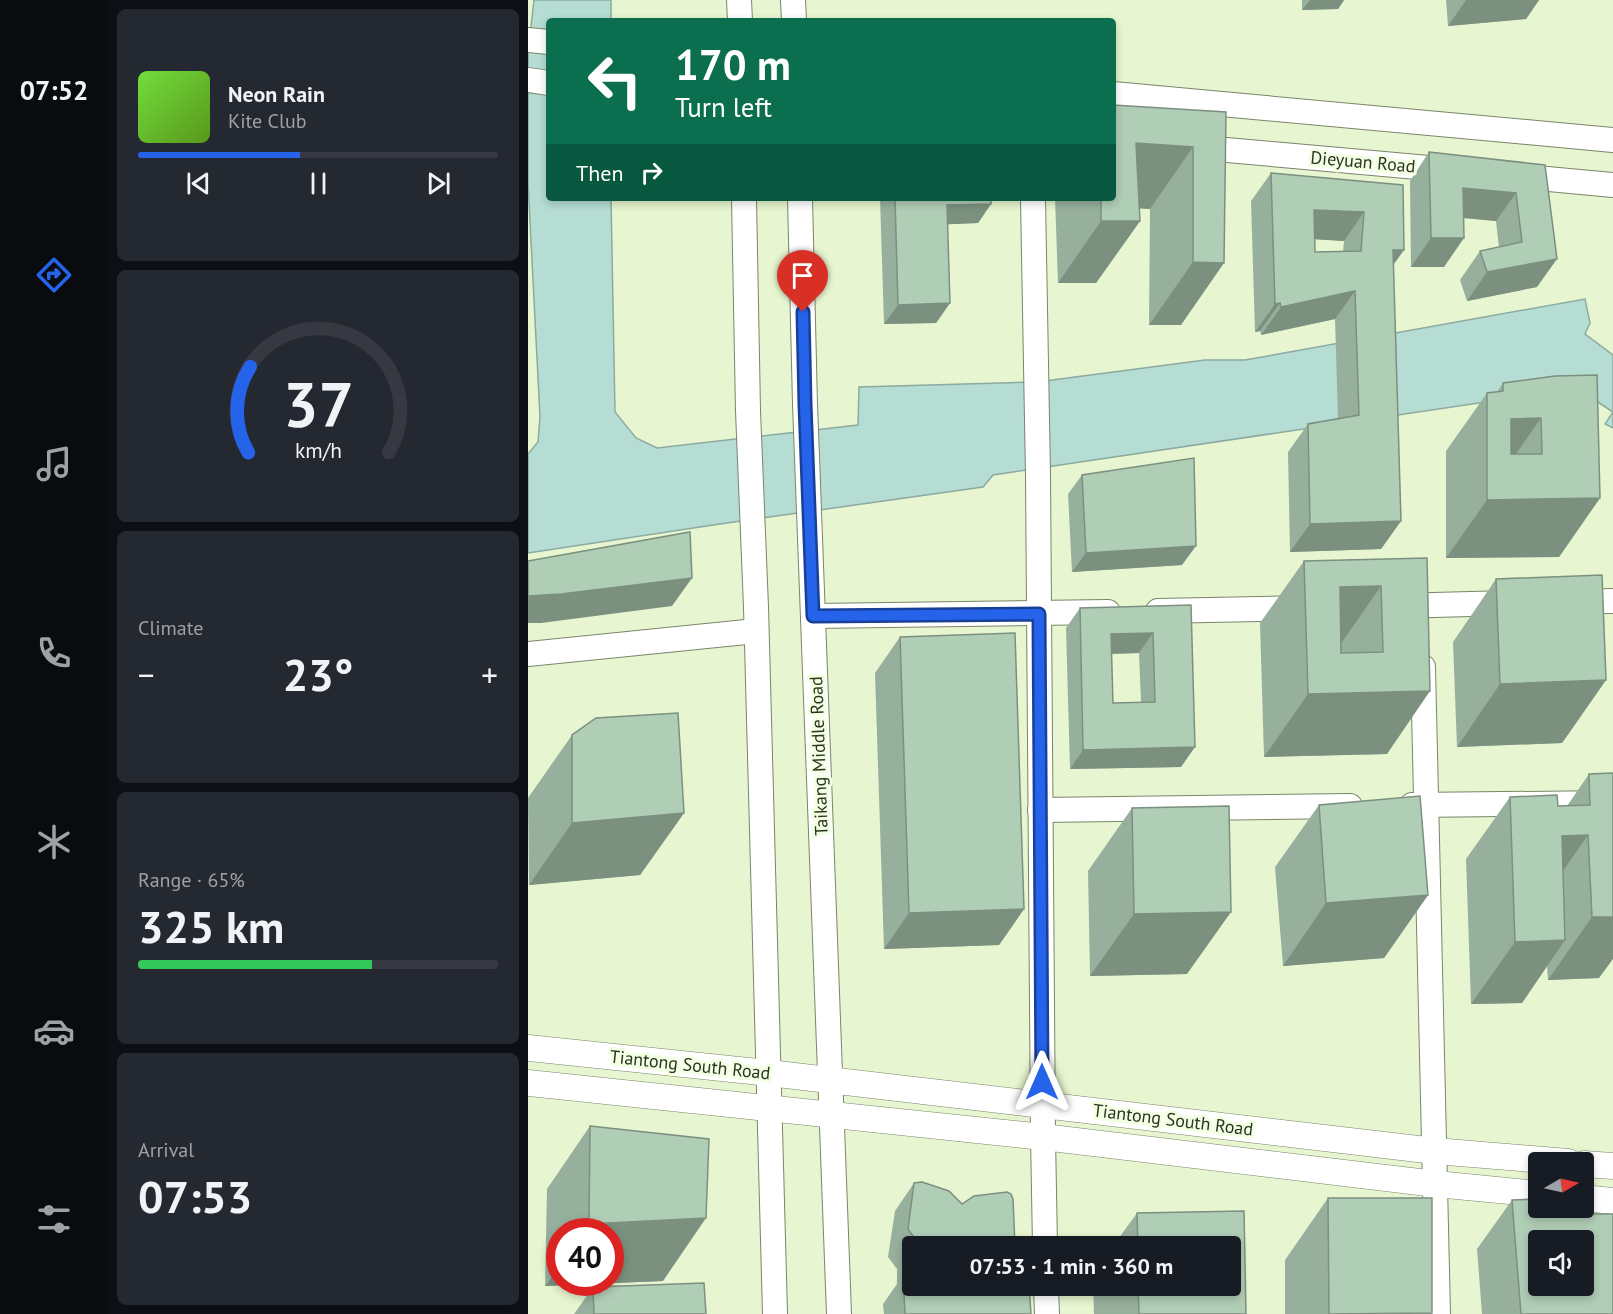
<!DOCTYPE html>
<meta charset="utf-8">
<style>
:root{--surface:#171b24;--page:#242831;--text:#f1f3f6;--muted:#9ea1a6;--line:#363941;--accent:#2563eb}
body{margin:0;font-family:"PT Sans",sans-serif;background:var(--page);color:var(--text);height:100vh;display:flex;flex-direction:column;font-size:22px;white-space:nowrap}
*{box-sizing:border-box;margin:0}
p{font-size:20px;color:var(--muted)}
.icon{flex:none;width:33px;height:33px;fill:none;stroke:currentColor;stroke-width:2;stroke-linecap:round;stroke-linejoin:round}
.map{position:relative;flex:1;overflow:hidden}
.drawer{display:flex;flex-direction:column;gap:9px;padding:9px;background:#0d0f14;width:420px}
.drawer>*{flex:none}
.guide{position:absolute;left:18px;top:18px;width:570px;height:183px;border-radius:6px;box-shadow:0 3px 9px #0003;background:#0b6e4f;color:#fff;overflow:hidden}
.needle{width:39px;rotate:81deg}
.controls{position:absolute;left:1000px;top:1152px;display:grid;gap:12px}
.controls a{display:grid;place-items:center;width:66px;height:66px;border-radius:6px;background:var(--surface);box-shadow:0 3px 9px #0003;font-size:30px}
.speed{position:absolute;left:18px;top:1218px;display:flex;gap:12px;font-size:30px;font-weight:700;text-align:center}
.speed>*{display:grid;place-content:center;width:78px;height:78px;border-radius:50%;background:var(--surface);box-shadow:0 3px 9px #0003;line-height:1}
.speed .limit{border:9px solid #d22;background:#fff;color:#111}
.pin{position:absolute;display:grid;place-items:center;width:51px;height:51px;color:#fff;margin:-62px -26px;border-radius:50% 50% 50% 0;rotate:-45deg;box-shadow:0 0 6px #0007}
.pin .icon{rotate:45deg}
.me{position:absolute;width:66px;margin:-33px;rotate:0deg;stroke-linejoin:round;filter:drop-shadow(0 0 4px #0008)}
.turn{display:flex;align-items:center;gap:21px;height:126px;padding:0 30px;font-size:27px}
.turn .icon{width:78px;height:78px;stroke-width:2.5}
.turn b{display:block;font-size:42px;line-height:51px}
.then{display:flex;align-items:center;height:57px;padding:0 30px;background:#0003;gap:12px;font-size:22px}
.big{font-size:45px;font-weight:600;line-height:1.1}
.drawer .card{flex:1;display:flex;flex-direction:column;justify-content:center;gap:9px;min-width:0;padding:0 21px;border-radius:9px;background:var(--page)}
.drawer .dial{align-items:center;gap:0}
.dial svg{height:156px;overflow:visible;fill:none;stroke:var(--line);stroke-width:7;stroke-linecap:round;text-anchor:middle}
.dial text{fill:var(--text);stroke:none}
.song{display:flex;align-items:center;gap:18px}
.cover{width:72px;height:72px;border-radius:9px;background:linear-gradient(135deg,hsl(100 70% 55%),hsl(90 70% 35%))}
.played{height:6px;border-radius:3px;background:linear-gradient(90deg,var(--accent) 45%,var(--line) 45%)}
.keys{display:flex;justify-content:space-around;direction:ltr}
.heat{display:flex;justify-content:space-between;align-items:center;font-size:33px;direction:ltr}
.charge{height:9px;border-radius:4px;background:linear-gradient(90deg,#34c759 65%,var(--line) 0)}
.trip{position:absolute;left:374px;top:1236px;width:339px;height:60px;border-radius:6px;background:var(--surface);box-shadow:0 3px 9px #0003;font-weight:600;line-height:60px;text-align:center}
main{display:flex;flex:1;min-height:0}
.tabs{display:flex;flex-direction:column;width:108px;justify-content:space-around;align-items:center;background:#090b0e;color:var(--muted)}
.tabs .icon{width:42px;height:42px}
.tabs .on{color:var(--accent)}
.tabs b{font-size:27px;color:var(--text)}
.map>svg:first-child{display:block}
.built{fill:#e7f6d0;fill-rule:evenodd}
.water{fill:#b5ddd3;stroke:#8caa9f;stroke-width:1.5}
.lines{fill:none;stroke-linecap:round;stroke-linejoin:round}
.secondary-casing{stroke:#7a8569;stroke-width:26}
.primary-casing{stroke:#7a8569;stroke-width:27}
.secondary{stroke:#fff;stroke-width:24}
.primary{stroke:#fff;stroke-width:26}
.wall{fill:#97b09d;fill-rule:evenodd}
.shaded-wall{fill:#7b907f}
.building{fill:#b0cdb6;stroke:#7b907f;stroke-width:1.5;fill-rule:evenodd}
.route-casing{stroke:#184099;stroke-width:15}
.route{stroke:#2563eb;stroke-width:10}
.labels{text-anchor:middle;stroke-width:6;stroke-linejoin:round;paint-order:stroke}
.street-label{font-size:18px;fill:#2d3226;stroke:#f2ffe0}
</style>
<main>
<nav class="tabs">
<b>07:52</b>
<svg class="icon on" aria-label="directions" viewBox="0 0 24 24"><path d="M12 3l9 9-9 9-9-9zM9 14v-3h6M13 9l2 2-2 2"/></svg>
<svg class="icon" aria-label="music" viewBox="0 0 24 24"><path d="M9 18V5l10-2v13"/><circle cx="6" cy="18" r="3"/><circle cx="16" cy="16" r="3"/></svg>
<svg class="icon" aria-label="phone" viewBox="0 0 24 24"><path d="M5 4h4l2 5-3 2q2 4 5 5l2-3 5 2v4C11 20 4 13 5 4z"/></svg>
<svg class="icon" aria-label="climate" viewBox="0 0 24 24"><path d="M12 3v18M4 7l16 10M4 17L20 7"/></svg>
<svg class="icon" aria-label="car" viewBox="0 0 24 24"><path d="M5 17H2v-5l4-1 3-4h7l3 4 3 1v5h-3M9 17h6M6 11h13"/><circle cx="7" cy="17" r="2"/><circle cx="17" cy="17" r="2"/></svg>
<svg class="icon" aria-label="filters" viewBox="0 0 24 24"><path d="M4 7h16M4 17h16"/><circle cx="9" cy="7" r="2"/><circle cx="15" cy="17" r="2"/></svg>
</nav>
<section class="drawer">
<div class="card">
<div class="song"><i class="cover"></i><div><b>Neon Rain</b><p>Kite Club</p></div></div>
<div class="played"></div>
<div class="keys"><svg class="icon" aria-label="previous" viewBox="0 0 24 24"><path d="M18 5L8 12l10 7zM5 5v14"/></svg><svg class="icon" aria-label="pause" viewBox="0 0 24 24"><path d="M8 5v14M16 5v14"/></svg><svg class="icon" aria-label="next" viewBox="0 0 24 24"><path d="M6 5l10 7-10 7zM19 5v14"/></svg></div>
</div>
<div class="card dial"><svg viewBox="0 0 100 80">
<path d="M14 69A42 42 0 1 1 86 69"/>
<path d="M14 69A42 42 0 0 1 15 25" stroke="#2563eb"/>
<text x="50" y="56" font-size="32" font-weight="700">37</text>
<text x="50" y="72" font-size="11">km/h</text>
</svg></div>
<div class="card"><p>Climate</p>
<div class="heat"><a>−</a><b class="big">23°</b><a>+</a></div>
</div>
<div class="card"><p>Range · 65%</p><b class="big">325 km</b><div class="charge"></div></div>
<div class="card"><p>Arrival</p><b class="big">07:53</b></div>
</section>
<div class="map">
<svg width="1085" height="1314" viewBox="0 0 1085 1314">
<rect width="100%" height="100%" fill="#f2ffe0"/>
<!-- built -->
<path class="built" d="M0,0H1085V1314H0ZM21,21H585V198H21ZM1011,1162H1056V1208H1011ZM32,1232H82V1282H32ZM1011,1240H1056V1286H1011ZM384,1246H702V1286H384Z"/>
<!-- water -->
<path class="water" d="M6,0H83V21H21V198H83L87,412L108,438L129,448L330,425L331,387L509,382L677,360H717L1057,299L1062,323L1057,334L1085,355V428L1077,424L1085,412L1032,377L1018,393L465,475L455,487L192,524L0,553V454L10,442L12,417L0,183V54Z"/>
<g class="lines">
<defs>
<g id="secondary">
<path d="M211,0L212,21"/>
<path d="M265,0L266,21"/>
<path d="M0,40L21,42"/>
<path d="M0,80L21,83"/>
<path d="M585,94L1085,140"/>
<path d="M665,147L923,170"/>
<path d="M988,176L1085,185"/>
<path d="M216,198L220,411L228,607L247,1314"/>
<path d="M272,198L277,404L311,1314"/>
<path d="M505,198L510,475L515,1137L517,1246"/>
<path d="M1044,602L1085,601"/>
<path d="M867,606L982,603"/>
<path d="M630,611L775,608"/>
<path d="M285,616L580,612"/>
<path d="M0,654L228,631"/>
<path d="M895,667L910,1314"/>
<path d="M884,805L1085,803"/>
<path d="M512,810L822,806"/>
<path d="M518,1286L519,1314"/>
</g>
<g id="primary">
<path d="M0,1048L241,1073L907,1151L1040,1162"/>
<path d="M0,1083L515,1137L908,1184L1011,1194"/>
<path d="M1056,1164L1085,1166"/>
<path d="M1056,1198L1085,1201"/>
</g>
</defs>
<!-- secondary casing -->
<use href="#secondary" class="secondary-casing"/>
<!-- primary casing -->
<use href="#primary" class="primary-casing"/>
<!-- secondary -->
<use href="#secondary" class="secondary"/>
<!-- primary -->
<use href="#primary" class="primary"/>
</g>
<!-- wall -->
<g class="wall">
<path d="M774,0H816L810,9L774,10Z"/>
<path d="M918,0H1011L998,19L920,26Z"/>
<path d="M698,112L653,325H621L622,209L611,208L612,221L568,283H530L527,198H585Z"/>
<path d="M901,152L1017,165L1009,287L939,301L932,280L952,251L971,247L968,221L935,218L916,267H883L882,181Z"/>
<path d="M743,173L875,185L865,264L873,521L853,549L762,552L760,452L780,424L810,419L807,319L733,335L732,331L727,332L723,201ZM787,239L816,241L815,252H787Z"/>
<path d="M352,198H463V204L450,223L419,224L422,303L408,323L356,324Z"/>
<path d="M1027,376L1072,498L1031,557L918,558V451L959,393L969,392L975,383Z"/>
<path d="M554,475L654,565L544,572L540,494Z"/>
<path d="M899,558L859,754L736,757L732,623L776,561Z"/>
<path d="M968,579L1078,680L1034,743L929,747L925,642Z"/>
<path d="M663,605L653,767L542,769L538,628L552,608ZM611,653L613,702L585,703L583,654Z"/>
<path d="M372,637L496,909L471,945L356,949L347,673Z"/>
<path d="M44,735L156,813L112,875L1,885L0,798Z"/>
<path d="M1061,774L1071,978L1020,980L1019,966L994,1003L943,1004L938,859L982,797L1030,806H1039Z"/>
<path d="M791,805L900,895L856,958L755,966L747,867Z"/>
<path d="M604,808L659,974L562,976L560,871Z"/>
<path d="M62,1126L135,1281L17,1286L19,1189ZM32,1232H82L32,1282Z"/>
<path d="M386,1183L434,1204L487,1246H384V1286L503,1314H356L355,1304L369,1284V1269L360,1257L367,1211Z"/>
<path d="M800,1198L904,1313V1314H757V1260Z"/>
<path d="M984,1200L1055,1214L1085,1314H954L949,1249Z"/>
<path d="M716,1211L718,1314H566L565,1286H702V1246H585L609,1213Z"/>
<path d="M65,1287L178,1314H46Z"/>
</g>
<!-- shaded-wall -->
<g class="shaded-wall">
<path d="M782,0H816L810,9L774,10Z"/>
<path d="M938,0H1011L998,19L920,26Z"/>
<path d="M608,143L665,147L622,209L573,206Z"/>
<path d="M935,188L988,193L968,221L915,216Z"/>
<path d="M463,204L450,223L405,225L419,205Z"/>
<path d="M786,210L836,212L816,241L766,238Z"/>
<path d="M573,221H612L568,283H530Z"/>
<path d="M903,238H936L916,267H883Z"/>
<path d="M865,250H876L856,278Z"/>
<path d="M1029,259L1009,287L939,301L959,272Z"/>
<path d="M665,262L696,263L653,325H621Z"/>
<path d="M827,291L807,319L733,335L753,307Z"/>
<path d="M422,303L408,323L356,324L370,305Z"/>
<path d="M752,303L732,331L727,332L747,304Z"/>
<path d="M1013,418L972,477L983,419Z"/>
<path d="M1072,498L1031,557L918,558L959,500Z"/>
<path d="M873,521L853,549L762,552L782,524Z"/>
<path d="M668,546L654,565L544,572L558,553Z"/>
<path d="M164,578L144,606L13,623H0V596Z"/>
<path d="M853,586L810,648L812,587Z"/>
<path d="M625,633L611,653L569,654L583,634Z"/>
<path d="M1078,680L1034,743L929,747L972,684Z"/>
<path d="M902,691L859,754L736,757L780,694Z"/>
<path d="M667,747L653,767L542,769L555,750Z"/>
<path d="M156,813L112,875L1,885L44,823Z"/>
<path d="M1060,835L1016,898L1034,836Z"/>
<path d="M900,895L856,958L755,966L798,903Z"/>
<path d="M496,909L471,945L356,949L381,913Z"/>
<path d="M703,912L659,974L562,976L606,914Z"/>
<path d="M1064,917H1085V959L1071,978L1020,980Z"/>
<path d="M1037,940L994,1003L943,1004L987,942Z"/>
<path d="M178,1218L135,1281L17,1286L32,1266V1282H82V1232H56L61,1224Z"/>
</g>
<!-- building -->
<g class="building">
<path d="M585,105L698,112L696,263L665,262V147L608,143L612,221H573V198H585Z"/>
<path d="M901,152L1017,165L1029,259L959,272L952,251L994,242L988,193L935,188L936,238H903Z"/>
<path d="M743,173L875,185L876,250H865L873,521L782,524L780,424L831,415L827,291L753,307L752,303L747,304ZM786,210L836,212L833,251L787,252Z"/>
<path d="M367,198H463V204L419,205L422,303L370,305Z"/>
<path d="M1069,375L1072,498L959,500V393L975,391V383L1027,376ZM1013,418L1014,454H983V419Z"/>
<path d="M666,458L668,546L558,553L554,475Z"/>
<path d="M162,532L164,578L33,594L0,596V561Z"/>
<path d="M899,558L902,691L780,694L776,561ZM853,586L855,652L813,653L812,587Z"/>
<path d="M1074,575L1078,680L972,684L968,579Z"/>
<path d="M663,605L667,747L555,750L552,608ZM625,633L627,702L585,703L583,634Z"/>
<path d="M487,633L496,909L381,913L372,637Z"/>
<path d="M150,713L156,813L44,823V735L68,718Z"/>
<path d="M1085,773V917H1064L1060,835L1034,836L1037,940L987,942L982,797L1029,795L1030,806L1062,805L1061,774Z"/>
<path d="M892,796L900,895L798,903L791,805Z"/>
<path d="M701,806L703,912L606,914L604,808Z"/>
<path d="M62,1126L181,1139L178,1218L61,1224Z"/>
<path d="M394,1182L421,1191L434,1204L446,1196L479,1192L483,1194L485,1199L487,1246H389L388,1240L380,1229L386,1183Z"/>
<path d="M800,1198H904V1313L801,1314Z"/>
<path d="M1011,1199V1208H1050L1055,1214H1085V1314H993L984,1200ZM1011,1240H1056V1286H1011Z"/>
<path d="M716,1211L718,1314H611L610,1286H702V1246H610L609,1213Z"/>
<path d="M384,1269V1286H501L503,1314H377L375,1275H381Z"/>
<path d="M176,1283L178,1314H66L65,1287Z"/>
</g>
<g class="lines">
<defs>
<path id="route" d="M275,312L277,404L285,616L511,614L514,1082"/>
</defs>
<!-- route casing -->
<use href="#route" class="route-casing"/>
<!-- route -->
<use href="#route" class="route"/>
</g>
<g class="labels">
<!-- street labels -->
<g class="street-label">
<text transform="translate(835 162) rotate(5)" y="6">Dieyuan Road</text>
<text transform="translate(291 756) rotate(-92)" y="6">Taikang Middle Road</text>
<text transform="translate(162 1065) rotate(6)" y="6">Tiantong South Road</text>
<text transform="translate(645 1120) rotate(7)" y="6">Tiantong South Road</text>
</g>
</g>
</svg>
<div class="controls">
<a><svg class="needle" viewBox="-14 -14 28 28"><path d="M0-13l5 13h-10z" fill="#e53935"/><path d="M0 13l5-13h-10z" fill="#9ea1a6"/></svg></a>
<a><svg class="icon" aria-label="sound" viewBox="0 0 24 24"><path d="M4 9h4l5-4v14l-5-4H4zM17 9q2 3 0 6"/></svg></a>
</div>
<div class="speed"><div class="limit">40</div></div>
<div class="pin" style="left:275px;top:312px;background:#d93025"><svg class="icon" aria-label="arrive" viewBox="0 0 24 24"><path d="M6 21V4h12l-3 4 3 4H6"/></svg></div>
<svg class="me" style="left:514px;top:1082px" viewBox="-20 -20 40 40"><path d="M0-17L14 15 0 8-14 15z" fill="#2563eb" stroke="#fff" stroke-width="4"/></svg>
<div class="trip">07:53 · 1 min · 360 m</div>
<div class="guide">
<div class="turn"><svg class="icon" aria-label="left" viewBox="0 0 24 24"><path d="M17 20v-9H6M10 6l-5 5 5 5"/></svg><div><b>170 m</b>Turn left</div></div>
<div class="then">Then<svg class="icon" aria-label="right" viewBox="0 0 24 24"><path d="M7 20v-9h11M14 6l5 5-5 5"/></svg></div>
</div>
</div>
</main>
